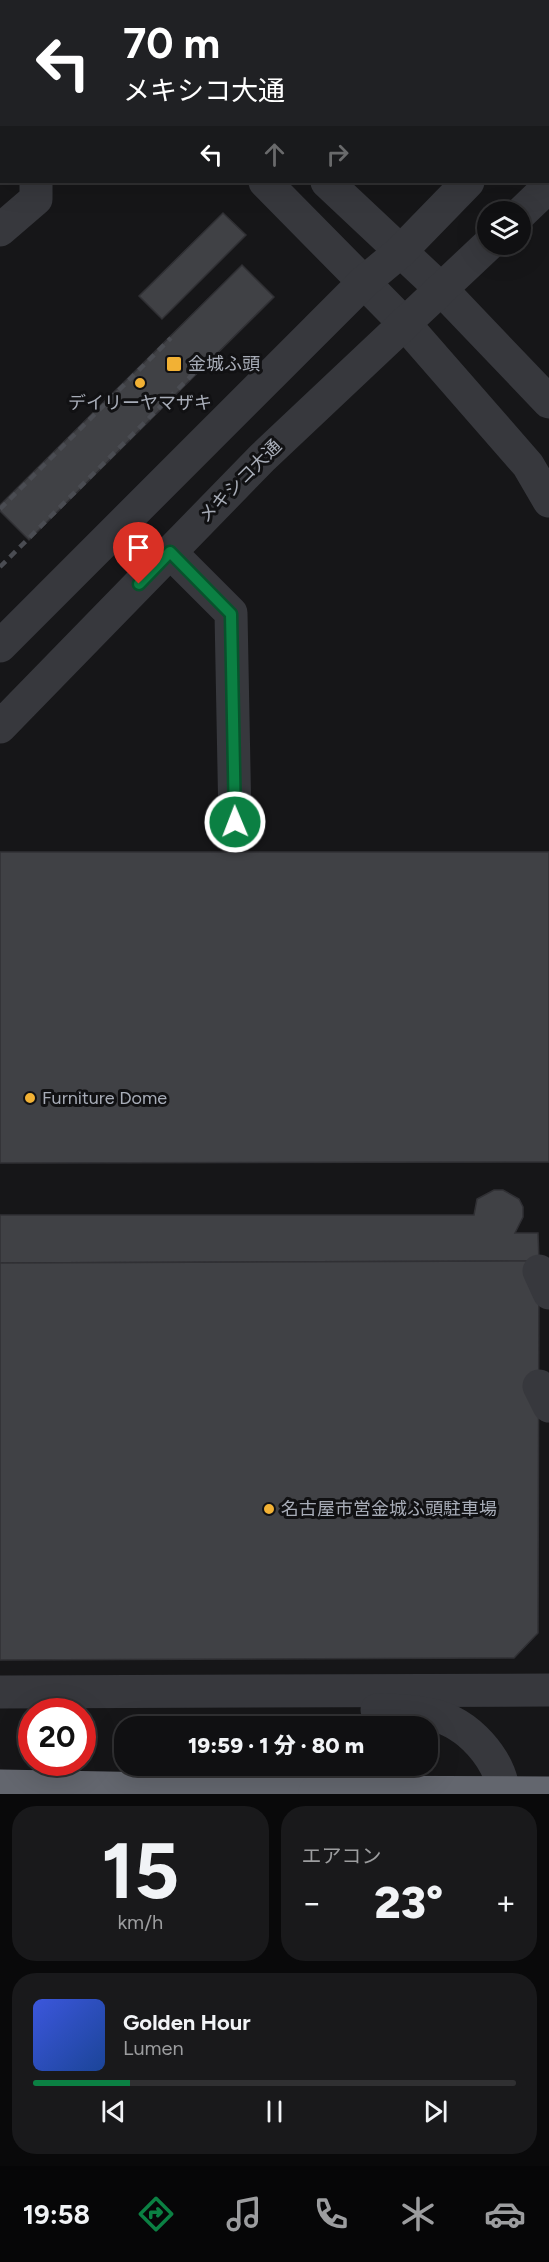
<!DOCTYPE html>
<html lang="ja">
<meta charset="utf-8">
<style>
:root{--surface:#101012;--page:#19191b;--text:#f1f3f6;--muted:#9c9d9f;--line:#303032;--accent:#0b8043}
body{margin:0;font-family:Figtree,"Noto Sans JP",sans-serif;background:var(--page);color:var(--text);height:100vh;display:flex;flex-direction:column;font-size:22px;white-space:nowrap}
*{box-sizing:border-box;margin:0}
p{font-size:20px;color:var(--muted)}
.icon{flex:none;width:33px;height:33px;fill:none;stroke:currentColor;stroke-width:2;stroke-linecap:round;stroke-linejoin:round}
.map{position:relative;height:1794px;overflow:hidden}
.panel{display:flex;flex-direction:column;gap:12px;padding:12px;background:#09090a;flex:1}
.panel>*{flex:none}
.hud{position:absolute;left:0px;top:0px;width:549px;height:183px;box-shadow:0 6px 24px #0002,0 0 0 2px var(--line);background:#202124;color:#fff;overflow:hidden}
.controls{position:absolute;left:477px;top:201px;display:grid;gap:12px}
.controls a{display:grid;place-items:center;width:54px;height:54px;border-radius:50%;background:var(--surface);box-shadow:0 6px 24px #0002,0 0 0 2px var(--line);font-size:30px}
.speed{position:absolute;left:18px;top:1698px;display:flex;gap:12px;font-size:30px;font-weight:700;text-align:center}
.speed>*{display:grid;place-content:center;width:78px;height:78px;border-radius:50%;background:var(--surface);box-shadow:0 6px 24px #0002,0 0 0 2px var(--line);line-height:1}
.speed .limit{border:9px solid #d22;background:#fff;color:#111}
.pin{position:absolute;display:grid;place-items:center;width:51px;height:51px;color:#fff;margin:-62px -26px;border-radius:50% 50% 50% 0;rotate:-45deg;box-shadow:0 0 6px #0007}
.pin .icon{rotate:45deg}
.me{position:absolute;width:66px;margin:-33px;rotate:359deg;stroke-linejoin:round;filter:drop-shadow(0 0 4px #0008)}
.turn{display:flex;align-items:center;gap:21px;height:126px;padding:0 24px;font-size:27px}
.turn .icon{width:78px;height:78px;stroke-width:2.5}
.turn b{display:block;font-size:42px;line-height:51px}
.lanes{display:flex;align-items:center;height:57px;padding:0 24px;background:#0003;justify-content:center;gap:30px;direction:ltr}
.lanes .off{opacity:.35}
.big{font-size:45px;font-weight:800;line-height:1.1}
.panel .card{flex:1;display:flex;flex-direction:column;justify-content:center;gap:9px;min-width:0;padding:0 21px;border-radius:24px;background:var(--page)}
.panel .dial{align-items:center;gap:0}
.dial b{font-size:78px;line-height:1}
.song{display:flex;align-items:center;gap:18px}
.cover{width:72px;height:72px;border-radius:9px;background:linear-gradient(135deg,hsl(230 70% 55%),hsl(220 70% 35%))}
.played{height:6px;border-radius:3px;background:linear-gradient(90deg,var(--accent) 20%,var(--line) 20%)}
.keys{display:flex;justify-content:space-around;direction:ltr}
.heat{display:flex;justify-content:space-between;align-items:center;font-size:33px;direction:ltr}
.panel .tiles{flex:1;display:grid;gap:12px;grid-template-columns:1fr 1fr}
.card:last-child{grid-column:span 2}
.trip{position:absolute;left:114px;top:1716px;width:324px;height:60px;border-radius:24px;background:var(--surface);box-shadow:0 6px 24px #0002,0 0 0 2px var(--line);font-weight:800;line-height:60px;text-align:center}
.menu{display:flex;height:96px;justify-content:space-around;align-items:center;background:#060607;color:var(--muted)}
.menu .icon{width:42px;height:42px}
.menu .current{color:var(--accent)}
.menu b{font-size:27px;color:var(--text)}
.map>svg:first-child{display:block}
.built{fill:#222225}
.building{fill:#404145;stroke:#303034;stroke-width:1.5}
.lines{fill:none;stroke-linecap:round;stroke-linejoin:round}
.minor{stroke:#37383d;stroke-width:33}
.highway{stroke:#63666e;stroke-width:33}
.rail{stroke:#4a4c52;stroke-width:4.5;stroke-dasharray:8 6;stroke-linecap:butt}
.highway-bridge{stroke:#63666e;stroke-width:33}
.route-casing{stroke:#07532c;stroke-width:15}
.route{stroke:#0b8043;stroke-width:10}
.poi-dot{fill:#f2b134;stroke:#111113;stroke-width:2}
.labels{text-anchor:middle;stroke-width:6;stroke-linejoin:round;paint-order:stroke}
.poi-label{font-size:18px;fill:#a8adb8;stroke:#111113;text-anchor:start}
.street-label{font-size:18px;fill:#a8adb8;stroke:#111113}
</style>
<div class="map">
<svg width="549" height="1794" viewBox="0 0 549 1794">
<rect width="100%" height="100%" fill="#161618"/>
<!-- built -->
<path class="built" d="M196,0H549V50L548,51V2Z"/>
<!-- building -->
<g class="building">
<path d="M290,0H402L401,2Z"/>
<path d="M223,213L246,235L162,319L139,296Z"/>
<path d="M242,265L274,297L29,540L0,511V505Z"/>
<path d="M0,852H549V1162L0,1163Z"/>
<path d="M494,1190H503L519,1199L523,1207V1217L515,1233H538L539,1261L0,1263V1215H474L477,1199Z"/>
<path d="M539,1261L538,1633L514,1658L0,1660V1263Z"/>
</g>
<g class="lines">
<!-- minor -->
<g class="minor">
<path d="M87,0L88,2"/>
<path d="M141,0L143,2"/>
<path d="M0,70L2,68"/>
<path d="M548,101L549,100"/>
<path d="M265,182L404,323L528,465L549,501"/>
<path d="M327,182L443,291L549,402"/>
<path d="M520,214L549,186"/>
<path d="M0,230L36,199V182"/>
<path d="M170,552L231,613L235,822"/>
<path d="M0,646L364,282L400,252L468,182"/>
<path d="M0,727L262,458L489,244"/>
<path d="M539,1271L549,1293"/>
<path d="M539,1386L549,1406"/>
<path d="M0,1692L549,1690"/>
<path d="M377,1710C395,1710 415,1711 433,1715C468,1723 500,1758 504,1794"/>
</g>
<!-- highway -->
<path class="highway" d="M0,1786L315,1792"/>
<!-- rail -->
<g class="rail">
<path d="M0,509L171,338"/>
<path d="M0,567L207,360"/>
</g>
<!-- highway-bridge -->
<path class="highway-bridge" d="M315,1792L549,1793"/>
</g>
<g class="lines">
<defs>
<path id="route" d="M139,584L170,552L231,614L235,822"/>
</defs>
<!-- route casing -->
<use href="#route" class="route-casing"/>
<!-- route -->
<use href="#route" class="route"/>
</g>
<!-- markers -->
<g class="poi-dot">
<rect x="166" y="356" width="16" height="16" rx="3"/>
<circle cx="140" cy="383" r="6"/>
<circle cx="30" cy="1098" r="6"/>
<circle cx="269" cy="1509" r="6"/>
</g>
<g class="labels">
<!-- poi labels -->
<g class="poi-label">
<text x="188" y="370">金城ふ頭</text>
<text x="140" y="409" text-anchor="middle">デイリーヤマザキ</text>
<text x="42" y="1104">Furniture Dome</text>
<text x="281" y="1515">名古屋市営金城ふ頭駐車場</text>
</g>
<!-- street labels -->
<g class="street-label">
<text transform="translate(240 481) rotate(-45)" y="6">メキシコ大通</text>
</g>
</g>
</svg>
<div class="controls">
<a><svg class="icon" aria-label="layers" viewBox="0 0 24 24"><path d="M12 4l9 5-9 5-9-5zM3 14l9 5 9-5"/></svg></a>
</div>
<div class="speed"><div class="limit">20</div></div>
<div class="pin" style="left:139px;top:584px;background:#d93025"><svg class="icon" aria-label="arrive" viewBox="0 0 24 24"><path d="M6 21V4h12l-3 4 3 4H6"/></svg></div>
<svg class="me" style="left:235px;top:822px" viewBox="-20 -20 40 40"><circle r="17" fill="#0b8043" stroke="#fff" stroke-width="3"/><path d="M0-11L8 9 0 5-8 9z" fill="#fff"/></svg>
<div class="trip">19:59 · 1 分 · 80 m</div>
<div class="hud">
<div class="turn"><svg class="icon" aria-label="left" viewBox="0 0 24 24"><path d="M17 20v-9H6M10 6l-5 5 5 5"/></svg><div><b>70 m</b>メキシコ大通</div></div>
<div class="lanes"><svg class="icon" aria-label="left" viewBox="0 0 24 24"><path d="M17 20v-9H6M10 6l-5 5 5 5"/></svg><svg class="icon off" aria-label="ahead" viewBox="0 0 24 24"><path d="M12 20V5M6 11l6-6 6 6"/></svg><svg class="icon off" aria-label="right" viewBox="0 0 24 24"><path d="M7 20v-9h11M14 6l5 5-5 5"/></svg></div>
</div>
</div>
<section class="panel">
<div class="tiles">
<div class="card dial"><b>15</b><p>km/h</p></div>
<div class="card"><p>エアコン</p>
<div class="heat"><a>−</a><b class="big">23°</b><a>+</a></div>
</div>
<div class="card">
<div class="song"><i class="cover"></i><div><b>Golden Hour</b><p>Lumen</p></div></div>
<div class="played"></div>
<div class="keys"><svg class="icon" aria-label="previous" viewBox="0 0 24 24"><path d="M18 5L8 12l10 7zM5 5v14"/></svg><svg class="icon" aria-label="pause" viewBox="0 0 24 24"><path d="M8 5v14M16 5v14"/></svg><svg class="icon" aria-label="next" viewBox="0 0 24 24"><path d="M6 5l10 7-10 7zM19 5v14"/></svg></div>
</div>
</div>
</section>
<nav class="menu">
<b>19:58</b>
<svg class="icon current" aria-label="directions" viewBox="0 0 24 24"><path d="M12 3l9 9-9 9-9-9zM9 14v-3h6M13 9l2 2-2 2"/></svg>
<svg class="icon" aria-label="music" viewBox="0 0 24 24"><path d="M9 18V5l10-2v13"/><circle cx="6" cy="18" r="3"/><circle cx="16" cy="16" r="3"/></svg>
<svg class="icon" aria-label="phone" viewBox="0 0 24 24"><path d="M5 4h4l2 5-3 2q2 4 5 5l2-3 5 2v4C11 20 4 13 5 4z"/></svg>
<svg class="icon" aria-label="climate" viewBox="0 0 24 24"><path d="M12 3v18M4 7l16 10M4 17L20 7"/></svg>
<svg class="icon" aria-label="car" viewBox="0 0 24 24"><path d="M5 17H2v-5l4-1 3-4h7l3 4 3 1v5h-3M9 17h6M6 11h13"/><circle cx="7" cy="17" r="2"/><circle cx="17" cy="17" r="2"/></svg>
</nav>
